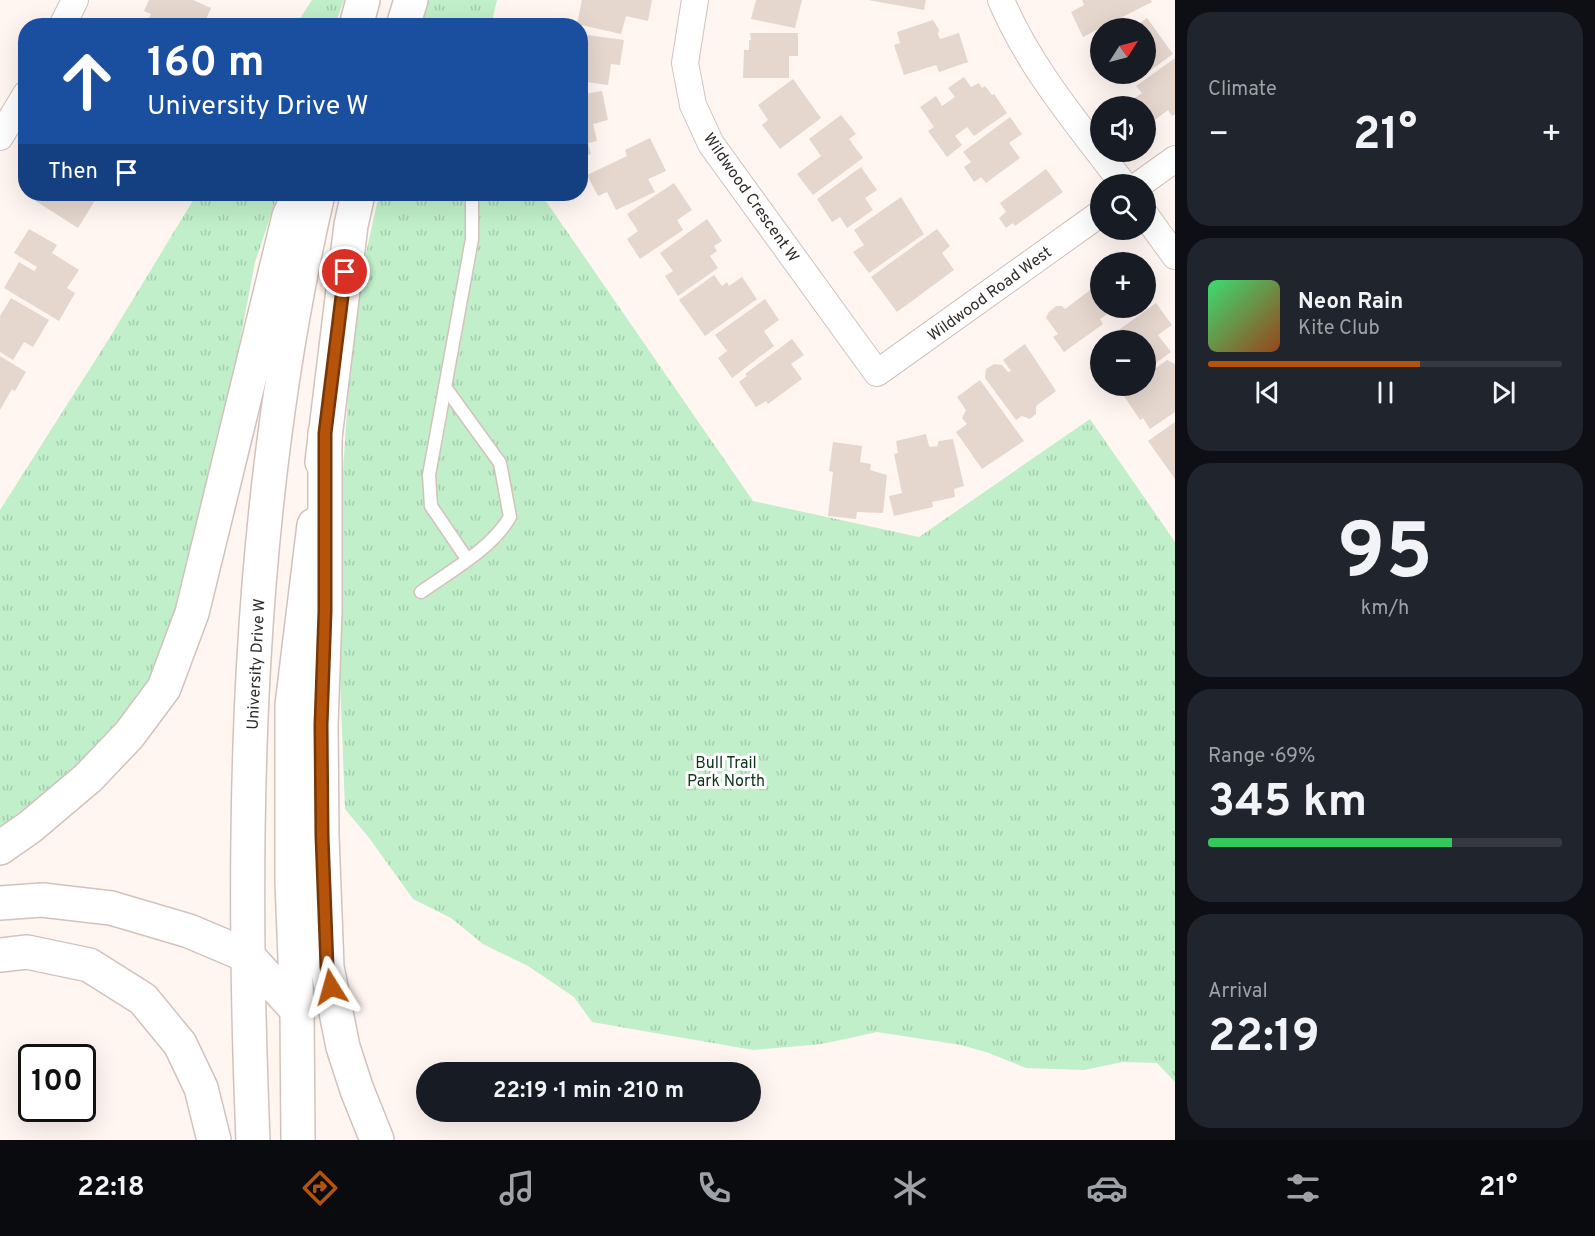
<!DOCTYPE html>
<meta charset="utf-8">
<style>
:root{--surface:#171b24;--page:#20242c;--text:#f1f3f6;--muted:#9ea1a6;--line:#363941;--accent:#b45309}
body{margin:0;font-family:Overpass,sans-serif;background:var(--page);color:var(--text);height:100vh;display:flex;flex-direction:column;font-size:22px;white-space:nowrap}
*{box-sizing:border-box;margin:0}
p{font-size:20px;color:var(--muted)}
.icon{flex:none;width:33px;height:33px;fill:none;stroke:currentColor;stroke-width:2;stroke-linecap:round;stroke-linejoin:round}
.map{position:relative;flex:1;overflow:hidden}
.drawer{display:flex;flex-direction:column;gap:12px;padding:12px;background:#0d0f14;width:420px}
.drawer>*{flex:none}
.guide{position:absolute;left:18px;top:18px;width:570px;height:183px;border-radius:24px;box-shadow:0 6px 24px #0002;background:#1a4fa0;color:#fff;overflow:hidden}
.needle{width:39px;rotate:54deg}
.buttons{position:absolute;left:1090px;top:18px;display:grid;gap:12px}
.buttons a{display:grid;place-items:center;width:66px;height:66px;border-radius:50%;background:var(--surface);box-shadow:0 6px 24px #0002;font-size:30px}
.speed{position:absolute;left:18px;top:1044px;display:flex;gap:12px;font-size:30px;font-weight:700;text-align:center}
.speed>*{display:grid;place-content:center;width:78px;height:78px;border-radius:50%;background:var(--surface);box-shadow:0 6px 24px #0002;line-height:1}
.speed .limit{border:3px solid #111;border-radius:9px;background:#fff;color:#111}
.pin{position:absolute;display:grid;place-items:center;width:51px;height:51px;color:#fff;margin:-26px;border:3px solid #fff;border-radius:50%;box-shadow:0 2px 6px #0007}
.me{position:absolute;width:66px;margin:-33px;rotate:352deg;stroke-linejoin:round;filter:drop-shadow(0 0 4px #0008)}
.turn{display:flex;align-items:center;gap:21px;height:126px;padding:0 30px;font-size:27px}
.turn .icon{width:78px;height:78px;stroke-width:2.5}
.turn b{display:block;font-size:42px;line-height:51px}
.then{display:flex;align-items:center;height:57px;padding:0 30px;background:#0003;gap:12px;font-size:22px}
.big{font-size:45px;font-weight:700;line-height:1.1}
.drawer .widget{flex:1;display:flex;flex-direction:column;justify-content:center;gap:9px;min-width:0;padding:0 21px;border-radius:24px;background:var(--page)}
.drawer .dial{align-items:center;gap:0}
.dial b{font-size:78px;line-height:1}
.song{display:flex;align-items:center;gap:18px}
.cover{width:72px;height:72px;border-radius:9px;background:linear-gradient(135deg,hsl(140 70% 55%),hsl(20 70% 35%))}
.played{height:6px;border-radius:3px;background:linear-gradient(90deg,var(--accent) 60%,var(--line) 60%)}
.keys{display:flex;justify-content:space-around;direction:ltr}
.heat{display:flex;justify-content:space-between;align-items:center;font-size:33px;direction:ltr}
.charge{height:9px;border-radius:4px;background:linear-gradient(90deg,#34c759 69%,var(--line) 0)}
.trip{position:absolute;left:416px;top:1062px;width:345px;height:60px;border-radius:30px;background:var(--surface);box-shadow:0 6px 24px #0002;font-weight:700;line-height:60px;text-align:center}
.dock{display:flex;height:96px;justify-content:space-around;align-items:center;background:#090b0e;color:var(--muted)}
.dock .icon{width:42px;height:42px}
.dock .current{color:var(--accent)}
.dock b{font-size:27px;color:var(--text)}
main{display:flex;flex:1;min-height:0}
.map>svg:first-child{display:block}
.grass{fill:url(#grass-tufts)}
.building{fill:#e5d7ce}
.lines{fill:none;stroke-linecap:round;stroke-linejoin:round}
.service-casing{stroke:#d2c2bb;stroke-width:15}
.minor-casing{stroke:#d2c2bb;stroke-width:28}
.primary-casing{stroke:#d2c2bb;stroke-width:36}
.motorway-casing{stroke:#d2c2bb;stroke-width:36}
.service{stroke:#fff;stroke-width:12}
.minor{stroke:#fff;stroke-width:26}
.primary{stroke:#fff;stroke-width:33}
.motorway{stroke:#fff;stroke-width:33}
.route-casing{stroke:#753606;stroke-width:15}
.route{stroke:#b45309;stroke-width:10}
.labels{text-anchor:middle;stroke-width:6;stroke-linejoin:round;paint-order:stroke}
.street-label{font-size:16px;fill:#302b28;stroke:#fff}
.park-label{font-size:16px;fill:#0c361a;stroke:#fff}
</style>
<main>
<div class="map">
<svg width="1175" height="1140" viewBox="0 0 1175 1140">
<defs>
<pattern id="grass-tufts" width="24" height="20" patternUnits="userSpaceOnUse" patternTransform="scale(1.5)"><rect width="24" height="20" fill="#c0efc9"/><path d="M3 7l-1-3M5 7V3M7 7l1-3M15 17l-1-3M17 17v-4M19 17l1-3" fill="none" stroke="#a5cdad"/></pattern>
</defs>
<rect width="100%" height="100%" fill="#fff5f1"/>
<!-- grass -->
<g class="grass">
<path d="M312,0H344L335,25H296Z"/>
<path d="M411,0H497L491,25L403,26Z"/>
<path d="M197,194H278L255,262L231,388L188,583L162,653L147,683L129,712L94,750L59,782L0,827V510L110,337Z"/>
<path d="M379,194H541L753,501L919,537L1090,419L1175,542V1082L1157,1063L1123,1062L1084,1070L1026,1068L989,1053L961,1045L877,1032L822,1044L753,1050L592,1022L574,997L528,966L483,944L451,918L413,899L370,839L345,809L336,574L354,308Z"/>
</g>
<!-- building -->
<g class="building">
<path d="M149,0H193L211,8L203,26H164L149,18L151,14L144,11Z"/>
<path d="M582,0H652L648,21L626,16L621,34L577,24Z"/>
<path d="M756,0H802L795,28L751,19Z"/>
<path d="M868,0H926L924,10Z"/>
<path d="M1082,0H1151L1152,2L1083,37L1071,12L1084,5Z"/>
<path d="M1147,18L1173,54L1137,80L1130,74H1146V28H1133Z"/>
<path d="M933,20L939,30L938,34L940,39L959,33L968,62L939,72L936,65L904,75L894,45L900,43L897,32Z"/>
<path d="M750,33H798V56H789V78H743L744,50H749V40H751Z"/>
<path d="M580,34L624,40L620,65L611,64L608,85L580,81Z"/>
<path d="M1101,41V59L1092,47Z"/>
<path d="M1175,58V114L1172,116L1168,110L1147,126L1146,106H1132L1129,102L1142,93L1136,86Z"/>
<path d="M964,77L971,87L979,83L982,88L985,86L992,95L994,94L1007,113L974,136L967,127L955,136L962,145L947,157L928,131L934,127L920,107L936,96L942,106L955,97L948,88Z"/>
<path d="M793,79L821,118L780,149L762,125L768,120L758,105Z"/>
<path d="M602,91L608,120L593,124L597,141L588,143L591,154L580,157V95Z"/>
<path d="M841,115L856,134L849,139L863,158L813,195L797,174L821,156L809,139Z"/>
<path d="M1010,117L1022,134L1009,143L1020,158L986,183L981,177L974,182L964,167L971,162L963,152Z"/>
<path d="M650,138L666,171L648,179L655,192L616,210L607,192L598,196L587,175L627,156L625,150Z"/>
<path d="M861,167L877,190L865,198L873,210L847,228L840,217L832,222L817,199Z"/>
<path d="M1046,169L1063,192L1015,226L1013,223L1006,228L999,218L1006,212L1000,203Z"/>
<path d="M674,183L692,210L677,220L683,230L640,259L627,239L638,231L627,214Z"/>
<path d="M38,194H99L78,228L34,200Z"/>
<path d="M901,197L924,234L869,273L853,252L864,245L854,230Z"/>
<path d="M707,219L722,241L714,246L717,251L710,256L718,268L678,296L665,276L673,271L660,253Z"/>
<path d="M29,229L57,245L52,253L79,270L67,288L75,293L59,321L4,288L19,262L34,271L37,267L14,253Z"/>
<path d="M937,229L950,246L942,253L954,270L897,312L871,277Z"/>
<path d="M714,275L722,286L727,282L729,286L742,277L757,299L705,336L679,300Z"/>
<path d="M1101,282V308H1116L1100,319L1103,324L1064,352L1053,337L1058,334L1046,318L1048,313L1056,306H1062L1065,309Z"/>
<path d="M11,298L49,320L33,347L24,342L13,360L0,352V316Z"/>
<path d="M765,299L779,320L764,331L774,346L732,378L718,358L727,351L715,335Z"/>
<path d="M1156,303L1172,325L1158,335L1171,352L1146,370V340H1105Z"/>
<path d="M792,339L804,355L791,364L802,379L768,404L766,401L756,407L739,382L747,376L745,374Z"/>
<path d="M1025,344L1056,391L1036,406V414L1030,419L1022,416L1016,420L985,378L986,369L994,364L1002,365L1008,372L1011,371L1003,360Z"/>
<path d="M0,356L26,372L15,391L12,389L0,410Z"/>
<path d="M1167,360L1175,364V412L1150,429L1143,418L1140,420L1122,393L1131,386H1146V375Z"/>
<path d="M980,380L1024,441L982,469L956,432L967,424L962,418L966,410L957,397Z"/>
<path d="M1175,422V479L1148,441Z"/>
<path d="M926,434L929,446L931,447L937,446L939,441L953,439L964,486L954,489L955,497L932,502L933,507L894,516L889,496L902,493L894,454L898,453L896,441Z"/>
<path d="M833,442L862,446L860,462L871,464L870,470L887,475L883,513L857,512L856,519L828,516L833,472L829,471Z"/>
</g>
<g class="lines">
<defs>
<g id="service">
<path d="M467,559L431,506L429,475L472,239V194"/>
<path d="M421,592C452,570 491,549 510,517L500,463L445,387"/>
</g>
<g id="minor">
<path d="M695,0L685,63L693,105L711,144L877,373L1101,213"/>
<path d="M1001,0C1030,69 1079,125 1123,184"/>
<path d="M62,26L75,0"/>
<path d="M0,137L26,94"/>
<path d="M1140,184L1175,159"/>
<path d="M1146,216L1175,256"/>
</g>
<g id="primary">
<path d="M356,26L363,0"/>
<path d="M403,26L411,0"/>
<path d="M322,462L351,225L358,194"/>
<path d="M253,1140C240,824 246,503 318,194"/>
<path d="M298,1140L297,1010L292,882V705L314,525"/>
</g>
<g id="motorway">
<path d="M325,433V611L321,725L322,836L327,967L343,1047L357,1090L377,1140"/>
<path d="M0,848L30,827L88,778L129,735L164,688L192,613L289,216L299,194"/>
<path d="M0,903L42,900L111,908L189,931L248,956L297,1010"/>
<path d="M0,955L27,952L89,965L143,999L180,1044L201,1088L214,1140"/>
</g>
</defs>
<!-- service casing -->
<use href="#service" class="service-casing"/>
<!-- minor casing -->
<use href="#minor" class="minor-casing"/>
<!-- primary casing -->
<use href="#primary" class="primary-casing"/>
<!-- motorway casing -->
<use href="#motorway" class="motorway-casing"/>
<!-- service -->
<use href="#service" class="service"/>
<!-- minor -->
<use href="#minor" class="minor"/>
<!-- primary -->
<use href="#primary" class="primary"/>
<!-- motorway -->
<use href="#motorway" class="motorway"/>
</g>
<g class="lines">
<defs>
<path id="route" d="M331,987L327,967L322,836L321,725L325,611V433L345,272"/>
</defs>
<!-- route casing -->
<use href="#route" class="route-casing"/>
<!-- route -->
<use href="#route" class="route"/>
</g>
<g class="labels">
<!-- street labels -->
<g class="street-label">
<text transform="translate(752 197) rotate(55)" y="6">Wildwood Crescent W</text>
<text transform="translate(989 293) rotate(-36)" y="6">Wildwood Road West</text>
<text transform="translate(255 664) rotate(-87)" y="6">University Drive W</text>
</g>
<!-- park labels -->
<g class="park-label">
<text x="726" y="768">Bull Trail<tspan x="726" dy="18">Park North</tspan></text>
</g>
</g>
</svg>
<div class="buttons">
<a><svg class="needle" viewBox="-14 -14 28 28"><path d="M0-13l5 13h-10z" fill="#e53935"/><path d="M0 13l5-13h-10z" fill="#9ea1a6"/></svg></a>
<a><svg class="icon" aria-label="sound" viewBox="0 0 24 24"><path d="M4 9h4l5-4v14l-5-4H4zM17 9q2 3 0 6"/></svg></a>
<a><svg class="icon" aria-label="search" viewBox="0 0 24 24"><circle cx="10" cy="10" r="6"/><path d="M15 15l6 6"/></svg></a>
<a>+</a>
<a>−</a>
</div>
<div class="speed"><div class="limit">100</div></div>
<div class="pin" style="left:345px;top:272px;background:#d93025"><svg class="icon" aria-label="arrive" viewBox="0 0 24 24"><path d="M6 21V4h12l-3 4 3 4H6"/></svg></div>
<svg class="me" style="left:331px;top:987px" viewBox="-20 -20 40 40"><path d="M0-17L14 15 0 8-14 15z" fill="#b45309" stroke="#fff" stroke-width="4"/></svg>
<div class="trip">22:19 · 1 min · 210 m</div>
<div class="guide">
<div class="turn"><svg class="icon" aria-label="ahead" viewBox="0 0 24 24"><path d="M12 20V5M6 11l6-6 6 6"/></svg><div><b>160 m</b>University Drive W</div></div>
<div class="then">Then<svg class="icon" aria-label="arrive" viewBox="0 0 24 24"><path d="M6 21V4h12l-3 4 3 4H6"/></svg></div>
</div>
</div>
<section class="drawer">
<div class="widget"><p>Climate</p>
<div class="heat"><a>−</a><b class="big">21°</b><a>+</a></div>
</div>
<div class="widget">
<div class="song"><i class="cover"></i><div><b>Neon Rain</b><p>Kite Club</p></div></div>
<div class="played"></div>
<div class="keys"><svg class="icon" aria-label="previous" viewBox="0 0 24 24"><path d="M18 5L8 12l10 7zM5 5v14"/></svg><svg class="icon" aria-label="pause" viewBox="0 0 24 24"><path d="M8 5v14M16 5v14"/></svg><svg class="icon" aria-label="next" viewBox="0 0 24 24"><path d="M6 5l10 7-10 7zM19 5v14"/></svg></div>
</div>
<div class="widget dial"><b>95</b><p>km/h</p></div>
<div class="widget"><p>Range · 69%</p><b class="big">345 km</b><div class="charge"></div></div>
<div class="widget"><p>Arrival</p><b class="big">22:19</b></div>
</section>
</main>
<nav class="dock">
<b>22:18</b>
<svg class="icon current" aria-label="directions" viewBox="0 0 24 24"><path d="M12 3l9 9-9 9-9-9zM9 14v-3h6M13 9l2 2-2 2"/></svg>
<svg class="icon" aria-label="music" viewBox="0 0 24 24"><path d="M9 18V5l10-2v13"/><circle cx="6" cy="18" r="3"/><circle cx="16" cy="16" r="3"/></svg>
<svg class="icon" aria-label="phone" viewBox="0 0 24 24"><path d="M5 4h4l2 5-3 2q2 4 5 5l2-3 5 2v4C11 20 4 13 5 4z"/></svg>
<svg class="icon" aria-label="climate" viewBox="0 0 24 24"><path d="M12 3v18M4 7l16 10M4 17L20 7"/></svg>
<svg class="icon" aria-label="car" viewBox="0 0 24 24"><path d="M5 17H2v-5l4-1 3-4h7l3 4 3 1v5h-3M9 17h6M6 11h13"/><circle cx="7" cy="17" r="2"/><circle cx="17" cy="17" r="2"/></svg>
<svg class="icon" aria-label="filters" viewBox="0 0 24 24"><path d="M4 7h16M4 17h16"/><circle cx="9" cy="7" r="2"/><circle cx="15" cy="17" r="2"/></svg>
<b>21°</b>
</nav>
